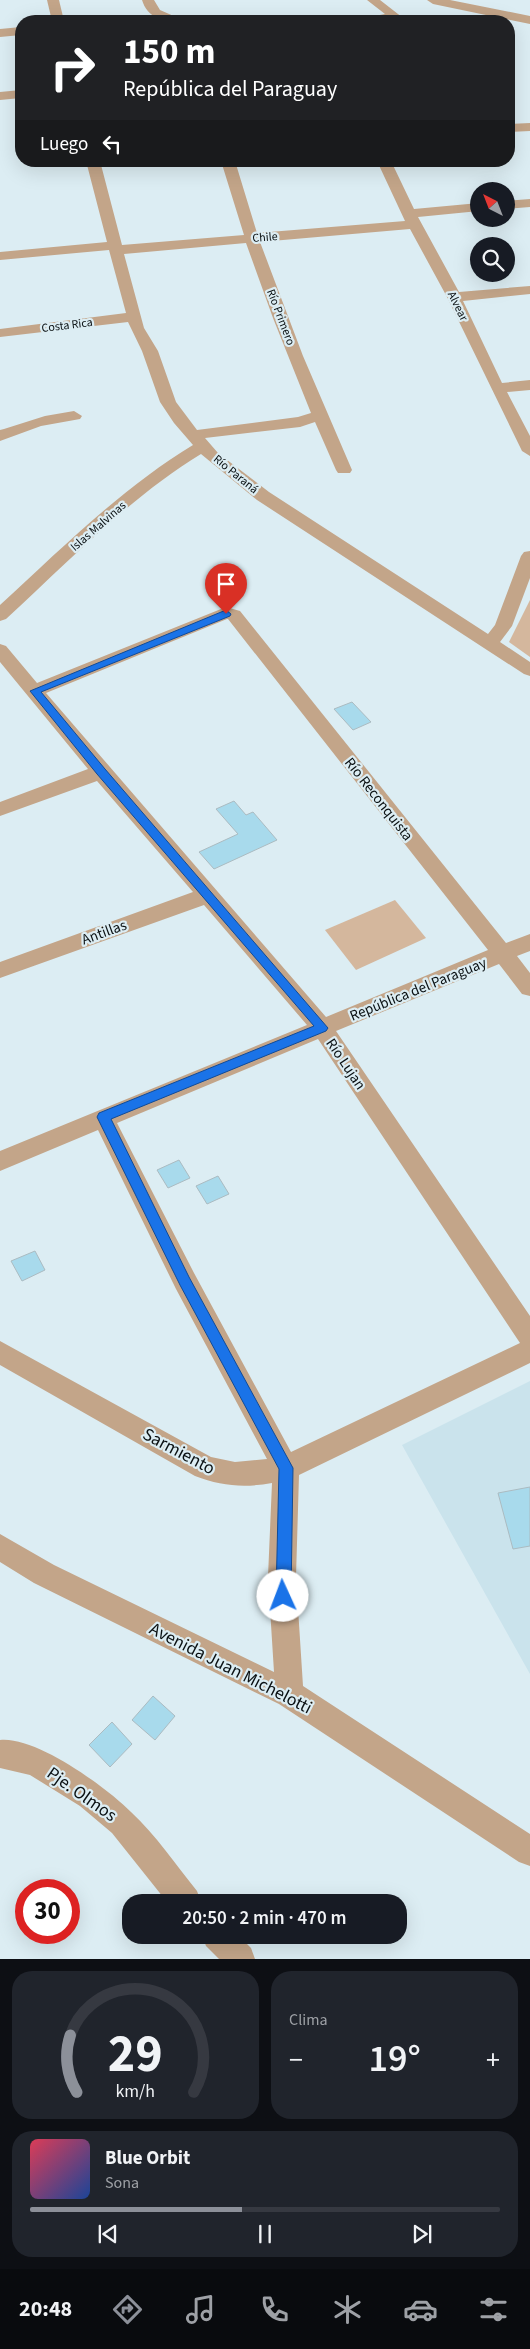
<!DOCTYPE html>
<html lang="es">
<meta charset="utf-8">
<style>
:root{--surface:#171b24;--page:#20242c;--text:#f1f3f6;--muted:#9ea1a6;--line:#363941;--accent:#8c9099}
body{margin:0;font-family:"Source Sans 3",sans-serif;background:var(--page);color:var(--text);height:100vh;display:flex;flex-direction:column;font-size:19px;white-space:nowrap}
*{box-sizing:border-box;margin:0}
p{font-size:16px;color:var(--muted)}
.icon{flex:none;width:28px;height:28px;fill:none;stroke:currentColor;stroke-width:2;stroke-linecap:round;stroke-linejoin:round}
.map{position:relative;height:1959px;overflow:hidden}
.side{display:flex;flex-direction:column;gap:12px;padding:12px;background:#0d0f14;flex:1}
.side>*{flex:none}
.guide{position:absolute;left:15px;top:15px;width:500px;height:152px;border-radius:20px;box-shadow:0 5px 20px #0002;background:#202124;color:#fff;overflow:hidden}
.needle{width:32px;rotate:318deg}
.tools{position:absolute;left:470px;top:182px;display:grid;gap:10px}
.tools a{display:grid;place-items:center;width:45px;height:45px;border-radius:50%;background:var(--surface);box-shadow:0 5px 20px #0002;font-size:25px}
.speed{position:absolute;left:15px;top:1879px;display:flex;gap:10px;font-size:25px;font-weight:700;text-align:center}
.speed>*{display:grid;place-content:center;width:65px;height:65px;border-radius:50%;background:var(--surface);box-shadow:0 5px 20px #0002;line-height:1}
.speed .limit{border:8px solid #d22;background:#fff;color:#111}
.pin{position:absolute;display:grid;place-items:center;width:42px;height:42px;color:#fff;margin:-51px -21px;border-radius:50% 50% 50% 0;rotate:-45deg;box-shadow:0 0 5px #0007}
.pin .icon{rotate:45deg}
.me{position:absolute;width:55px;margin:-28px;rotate:358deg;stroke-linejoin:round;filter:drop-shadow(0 0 4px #0008)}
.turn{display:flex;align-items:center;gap:18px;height:105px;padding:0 25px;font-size:22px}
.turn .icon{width:65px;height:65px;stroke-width:2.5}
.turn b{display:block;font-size:35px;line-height:42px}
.then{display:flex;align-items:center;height:48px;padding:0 25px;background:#0003;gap:10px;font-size:19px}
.big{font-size:38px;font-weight:600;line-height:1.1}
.side .tile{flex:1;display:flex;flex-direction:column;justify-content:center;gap:8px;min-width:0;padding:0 18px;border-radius:20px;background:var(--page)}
.side .dial{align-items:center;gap:0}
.dial svg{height:130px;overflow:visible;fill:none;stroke:var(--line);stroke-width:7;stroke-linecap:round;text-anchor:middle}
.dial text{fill:var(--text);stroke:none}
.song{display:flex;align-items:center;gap:15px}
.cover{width:60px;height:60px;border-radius:8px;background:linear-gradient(135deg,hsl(350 70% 55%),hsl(220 70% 35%))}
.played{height:5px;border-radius:2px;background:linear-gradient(90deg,var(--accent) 45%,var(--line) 45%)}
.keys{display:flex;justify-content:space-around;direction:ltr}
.heat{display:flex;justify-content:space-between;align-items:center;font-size:28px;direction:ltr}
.side .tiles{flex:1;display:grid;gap:12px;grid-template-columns:1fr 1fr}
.tile:last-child{grid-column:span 2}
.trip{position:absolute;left:122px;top:1894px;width:285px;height:50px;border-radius:20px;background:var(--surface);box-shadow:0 5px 20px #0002;font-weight:600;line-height:50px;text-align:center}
.tab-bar{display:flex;height:80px;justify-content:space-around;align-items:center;background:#090b0e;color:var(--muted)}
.tab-bar .icon{width:35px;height:35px}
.tab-bar .active{color:var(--accent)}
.tab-bar b{font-size:22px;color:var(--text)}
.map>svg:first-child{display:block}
.built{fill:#cae3ec}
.green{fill:#d4b79d}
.building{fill:#a8daec;stroke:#abbbc1}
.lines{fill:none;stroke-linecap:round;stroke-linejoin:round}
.minor{fill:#c3a589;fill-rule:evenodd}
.route{fill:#1a73e8;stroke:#114b97}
.labels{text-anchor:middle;stroke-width:4.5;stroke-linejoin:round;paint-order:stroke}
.far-street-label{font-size:12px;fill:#0a1012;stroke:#dcedf3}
.street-label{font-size:15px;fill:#0a1012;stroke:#dcedf3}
.near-street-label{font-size:18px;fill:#0a1012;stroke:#dcedf3}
</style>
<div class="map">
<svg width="530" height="1959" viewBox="0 0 530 1959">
<rect width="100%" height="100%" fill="#dcedf3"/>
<!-- built -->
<path class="built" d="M530,1381V1674L402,1445Z"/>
<!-- green -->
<g class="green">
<path d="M530,600V657L509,642Z"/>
<path d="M395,900L426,938L356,970L325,930Z"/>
</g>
<!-- building -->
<g class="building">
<path d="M352,702L371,722L353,730L334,709Z"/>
<path d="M234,801L246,815L253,812L277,840L214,869L199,852L238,834L216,809Z"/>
<path d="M179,1160L190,1178L168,1188L157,1170Z"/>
<path d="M218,1176L229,1194L207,1204L196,1186Z"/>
<path d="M35,1251L45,1270L22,1281L11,1261Z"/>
<path d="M530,1487V1546L513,1549L498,1493Z"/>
<path d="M153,1696L175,1716L155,1740L132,1720Z"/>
<path d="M112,1722L132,1744L110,1767L89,1745Z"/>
</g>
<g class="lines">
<!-- minor -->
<g class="minor">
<path d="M47,0H59L64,21H52Z"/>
<path d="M142,0H154L160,10L185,21C167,22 148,20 142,0Z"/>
<path d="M367,0H380L407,21H362L364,18L385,14Z"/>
<path d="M427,0H450L530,16V24L433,4Z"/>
<path d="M21,27V35L0,37V29Z"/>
<path d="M21,90V98L0,100V92Z"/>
<path d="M530,123V131L509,132V124Z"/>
<path d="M86,161H100L122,245L244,235L221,161H235L257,233L405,221L377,161H391L414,209L479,203V211L418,217L459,292L530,286V294L463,301L502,383L530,380V390L507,392L530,436V456L522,451L447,297L410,229L260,242L303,356L352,470L350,473H338L336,470L315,422L300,427L205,438L218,453L269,492L488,634L495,625L521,556L524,552L530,551V578L512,626L500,642L530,662V676L524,674L257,500L201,454C129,498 68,562 6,619L0,621V605C61,549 122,488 193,445L174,423L160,402L142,351L128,322L0,337V329L126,313L109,250L0,260V252L107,242ZM246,243L273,318L311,413L298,417L197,430L176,402L158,351L144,328L124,254Z"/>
<path d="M530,199V207L506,209V201Z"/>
<path d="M74,411L82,416L80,419L41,426L0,441V430L4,429L45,416Z"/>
<path d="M226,607L240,611L506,943L530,934V951L517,956L530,973V996L522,994L499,964L336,1031L530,1316V1363L299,1475L296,1577L303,1686L530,1834V1866L519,1862L279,1704L34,1583L0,1562V1534L54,1565L274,1672L268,1577L272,1483C244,1488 221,1486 195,1476L0,1365V1341L211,1457L235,1462L267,1459L176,1289L98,1130L0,1171V1151L307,1025L204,905L0,978V962L193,892L97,781L0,816V802L88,769L0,662V644L6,646L37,683ZM227,619H228L488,950L326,1017L46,693ZM318,1039L520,1343L291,1452L194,1273L117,1123Z"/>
<path d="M0,1740C36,1736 106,1787 131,1812C156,1835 176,1865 197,1891L201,1902H167L112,1833L80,1806L30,1775L0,1768Z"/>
<path d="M202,1935H238L251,1948L255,1959H219L206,1946Z"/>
</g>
</g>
<!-- route -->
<path class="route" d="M226,610L231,614L230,616L41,692L105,769L328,1028L326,1031L111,1119L189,1277L293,1468L291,1596L289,1602L283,1604L278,1602L276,1596L279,1469L180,1285L97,1117L99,1113L314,1026L97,774L30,691Z"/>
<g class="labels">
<!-- far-street labels -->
<g class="far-street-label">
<text transform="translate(265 237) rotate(-5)" y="4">Chile</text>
<text transform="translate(458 306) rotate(64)" y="4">Alvear</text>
<text transform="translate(281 317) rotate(69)" y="4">Río Primero</text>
<text transform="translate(67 325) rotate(-7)" y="4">Costa Rica</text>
<text transform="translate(236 474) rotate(39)" y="4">Río Paraná</text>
<text transform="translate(98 526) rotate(-41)" y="4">Islas Malvinas</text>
</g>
<!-- street labels -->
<g class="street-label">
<text transform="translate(379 799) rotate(52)" y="5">Río Reconquista</text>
<text transform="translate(104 932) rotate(-20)" y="5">Antillas</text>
<text transform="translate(418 989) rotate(-22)" y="5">República del Paraguay</text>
<text transform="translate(346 1064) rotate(56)" y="5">Río Lujan</text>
</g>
<!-- near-street labels -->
<g class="near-street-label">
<text transform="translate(179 1451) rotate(28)" y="6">Sarmiento</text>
<text transform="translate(231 1668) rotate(27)" y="6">Avenida Juan Michelotti</text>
<text transform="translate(82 1794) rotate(35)" y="6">Pje. Olmos</text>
</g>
</g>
</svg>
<div class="tools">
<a><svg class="needle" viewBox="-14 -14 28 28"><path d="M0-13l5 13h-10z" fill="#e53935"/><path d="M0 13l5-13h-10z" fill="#9ea1a6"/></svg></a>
<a><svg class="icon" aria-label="search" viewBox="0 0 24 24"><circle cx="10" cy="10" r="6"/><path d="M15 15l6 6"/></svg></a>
</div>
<div class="speed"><div class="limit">30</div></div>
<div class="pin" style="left:226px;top:614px;background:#d93025"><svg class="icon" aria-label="arrive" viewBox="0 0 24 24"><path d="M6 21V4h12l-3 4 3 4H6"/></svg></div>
<svg class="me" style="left:283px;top:1596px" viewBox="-20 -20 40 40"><circle r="19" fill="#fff"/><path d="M0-13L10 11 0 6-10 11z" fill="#1a73e8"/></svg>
<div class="trip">20:50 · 2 min · 470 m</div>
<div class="guide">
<div class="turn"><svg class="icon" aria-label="right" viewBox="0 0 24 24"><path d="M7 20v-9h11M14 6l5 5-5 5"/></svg><div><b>150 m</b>República del Paraguay</div></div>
<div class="then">Luego<svg class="icon" aria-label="left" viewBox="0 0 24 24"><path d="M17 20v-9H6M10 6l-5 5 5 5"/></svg></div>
</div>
</div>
<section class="side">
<div class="tiles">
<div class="tile dial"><svg viewBox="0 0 100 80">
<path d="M14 69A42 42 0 1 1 86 69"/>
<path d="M14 69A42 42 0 0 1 10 34" stroke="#8c9099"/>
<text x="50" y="56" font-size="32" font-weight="700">29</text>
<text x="50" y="72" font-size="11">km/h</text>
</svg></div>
<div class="tile"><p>Clima</p>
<div class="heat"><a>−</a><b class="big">19°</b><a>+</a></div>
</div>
<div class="tile">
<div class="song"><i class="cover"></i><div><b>Blue Orbit</b><p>Sona</p></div></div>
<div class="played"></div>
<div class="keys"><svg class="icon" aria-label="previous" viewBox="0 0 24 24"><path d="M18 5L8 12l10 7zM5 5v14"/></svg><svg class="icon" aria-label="pause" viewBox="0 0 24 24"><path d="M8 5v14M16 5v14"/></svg><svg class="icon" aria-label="next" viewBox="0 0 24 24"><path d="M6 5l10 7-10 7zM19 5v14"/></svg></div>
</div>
</div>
</section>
<nav class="tab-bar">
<b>20:48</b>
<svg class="icon active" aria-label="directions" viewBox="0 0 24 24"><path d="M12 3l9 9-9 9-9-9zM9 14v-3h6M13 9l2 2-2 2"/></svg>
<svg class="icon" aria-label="music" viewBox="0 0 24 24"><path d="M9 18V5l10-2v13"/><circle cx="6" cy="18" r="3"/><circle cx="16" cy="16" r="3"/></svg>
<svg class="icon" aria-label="phone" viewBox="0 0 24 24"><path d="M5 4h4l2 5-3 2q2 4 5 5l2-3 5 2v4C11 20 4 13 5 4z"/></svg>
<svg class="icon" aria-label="climate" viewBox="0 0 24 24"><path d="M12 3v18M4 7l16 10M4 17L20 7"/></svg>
<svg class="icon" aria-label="car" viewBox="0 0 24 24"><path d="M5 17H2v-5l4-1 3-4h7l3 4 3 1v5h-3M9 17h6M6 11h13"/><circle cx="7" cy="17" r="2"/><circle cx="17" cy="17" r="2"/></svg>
<svg class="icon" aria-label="filters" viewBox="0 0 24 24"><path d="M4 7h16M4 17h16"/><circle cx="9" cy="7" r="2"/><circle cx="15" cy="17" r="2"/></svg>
</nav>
